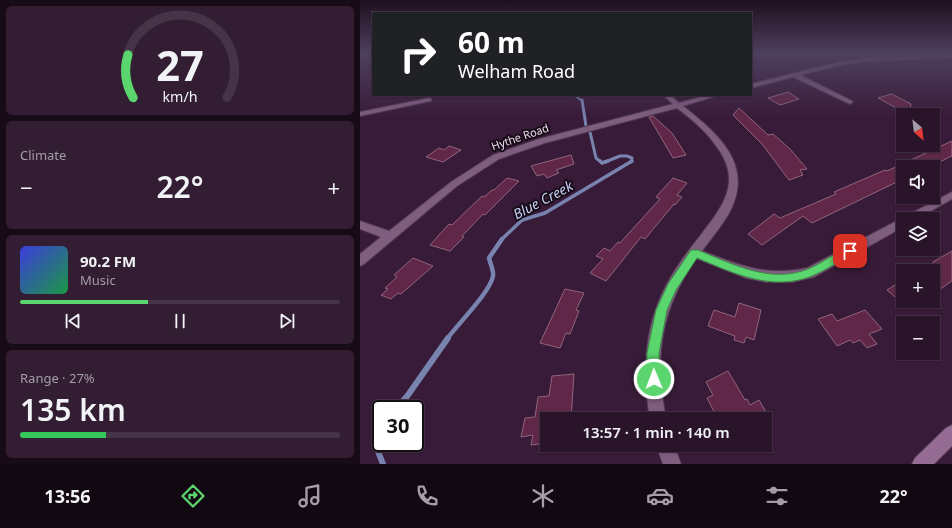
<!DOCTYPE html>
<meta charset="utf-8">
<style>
:root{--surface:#2a142a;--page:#321d32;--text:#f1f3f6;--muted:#a59ea8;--line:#463347;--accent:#5bd56d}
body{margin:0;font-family:"Noto Sans",sans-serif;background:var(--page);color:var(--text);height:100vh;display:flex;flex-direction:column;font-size:15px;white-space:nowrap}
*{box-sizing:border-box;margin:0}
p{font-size:13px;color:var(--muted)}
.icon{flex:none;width:22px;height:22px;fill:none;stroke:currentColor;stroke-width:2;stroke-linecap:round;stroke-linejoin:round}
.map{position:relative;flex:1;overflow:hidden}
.sheet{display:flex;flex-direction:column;gap:6px;padding:6px;background:#170b17;width:360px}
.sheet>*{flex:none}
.banner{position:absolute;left:12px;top:12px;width:380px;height:84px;border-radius:0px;box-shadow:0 1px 3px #0004,0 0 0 1px var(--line);background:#202124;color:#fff;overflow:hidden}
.needle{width:26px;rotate:152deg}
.controls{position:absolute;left:536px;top:108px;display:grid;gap:8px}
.controls a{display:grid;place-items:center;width:44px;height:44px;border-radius:0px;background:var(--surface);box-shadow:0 1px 3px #0004,0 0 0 1px var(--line);font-size:20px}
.speed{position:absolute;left:12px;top:400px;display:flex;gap:8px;font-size:20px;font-weight:700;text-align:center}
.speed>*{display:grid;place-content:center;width:52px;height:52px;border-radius:50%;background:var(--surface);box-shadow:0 1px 3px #0004,0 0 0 1px var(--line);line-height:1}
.speed .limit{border:2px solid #111;border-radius:6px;background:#fff;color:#111}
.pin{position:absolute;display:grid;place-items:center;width:34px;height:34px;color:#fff;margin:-17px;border-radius:8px;box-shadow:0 2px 6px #0006}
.me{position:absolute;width:44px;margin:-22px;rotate:359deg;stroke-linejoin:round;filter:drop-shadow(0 0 3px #0008)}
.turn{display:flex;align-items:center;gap:14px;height:84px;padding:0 20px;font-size:18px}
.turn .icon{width:52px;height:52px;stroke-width:2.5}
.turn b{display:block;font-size:28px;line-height:34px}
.big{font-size:30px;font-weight:600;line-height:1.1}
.sheet .widget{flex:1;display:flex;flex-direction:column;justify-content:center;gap:6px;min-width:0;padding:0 14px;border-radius:6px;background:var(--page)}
.sheet .dial{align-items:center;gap:0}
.dial svg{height:104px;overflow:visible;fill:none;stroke:var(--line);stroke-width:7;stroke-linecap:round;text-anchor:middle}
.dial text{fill:var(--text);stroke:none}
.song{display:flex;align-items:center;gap:12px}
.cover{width:48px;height:48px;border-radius:6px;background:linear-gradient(135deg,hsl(240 70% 55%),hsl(140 70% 35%))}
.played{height:4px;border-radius:2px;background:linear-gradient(90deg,var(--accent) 40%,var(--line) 40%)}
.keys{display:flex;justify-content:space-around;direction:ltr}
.heat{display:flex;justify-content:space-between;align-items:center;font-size:22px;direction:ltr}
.charge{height:6px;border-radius:3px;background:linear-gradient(90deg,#34c759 27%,var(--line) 0)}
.trip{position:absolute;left:180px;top:412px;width:232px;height:40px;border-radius:0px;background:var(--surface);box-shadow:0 1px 3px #0004,0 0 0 1px var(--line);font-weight:600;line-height:40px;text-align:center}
.dock{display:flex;height:64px;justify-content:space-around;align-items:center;background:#110811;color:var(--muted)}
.dock .icon{width:28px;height:28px}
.dock .active{color:var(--accent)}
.dock b{font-size:18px;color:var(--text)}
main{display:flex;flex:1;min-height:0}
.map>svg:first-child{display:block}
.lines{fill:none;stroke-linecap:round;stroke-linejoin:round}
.stream-far4{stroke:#7883af;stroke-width:2}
.stream-far3{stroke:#7883af;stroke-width:3}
.stream-far2{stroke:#7883af;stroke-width:3.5}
.stream-far1{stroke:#7883af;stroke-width:4.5}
.stream{stroke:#7883af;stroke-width:6}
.building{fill:#602748;stroke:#91657c}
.minor-casing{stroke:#503850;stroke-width:2}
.secondary-casing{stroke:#503850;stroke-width:2}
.minor{fill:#7e5d7e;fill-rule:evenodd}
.secondary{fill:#946c94;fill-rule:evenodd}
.route{fill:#5bd56d;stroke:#3b8a47}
.labels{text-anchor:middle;stroke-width:4;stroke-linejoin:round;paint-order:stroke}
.far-street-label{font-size:11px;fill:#eedbed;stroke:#180b18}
.water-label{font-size:14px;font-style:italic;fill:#c2d0f2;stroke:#180b18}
</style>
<main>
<section class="sheet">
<div class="widget dial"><svg viewBox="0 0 100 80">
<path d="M14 69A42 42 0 1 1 86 69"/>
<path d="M14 69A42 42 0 0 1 10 36" stroke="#5bd56d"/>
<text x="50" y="56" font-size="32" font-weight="700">27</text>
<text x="50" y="72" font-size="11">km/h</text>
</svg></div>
<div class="widget"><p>Climate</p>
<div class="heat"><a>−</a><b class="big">22°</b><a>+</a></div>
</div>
<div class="widget">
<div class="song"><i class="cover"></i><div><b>90.2 FM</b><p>Music</p></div></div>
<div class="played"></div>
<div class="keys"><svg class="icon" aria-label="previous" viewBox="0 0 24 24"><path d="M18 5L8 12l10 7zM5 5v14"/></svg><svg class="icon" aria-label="pause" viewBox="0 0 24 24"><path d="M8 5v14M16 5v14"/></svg><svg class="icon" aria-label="next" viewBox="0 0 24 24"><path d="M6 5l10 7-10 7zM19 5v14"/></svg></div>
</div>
<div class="widget"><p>Range · 27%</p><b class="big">135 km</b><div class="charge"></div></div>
</section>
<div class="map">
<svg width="592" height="464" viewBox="0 0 592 464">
<rect width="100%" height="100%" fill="#381b38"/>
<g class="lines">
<!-- stream-far4 -->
<path class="stream-far4" d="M214,95L222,101"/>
<!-- stream-far3 -->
<g class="stream-far3">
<path d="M222,100L226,126"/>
<path d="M230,132L236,158L241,162"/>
<path d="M245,162L260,156H267L272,158L271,162"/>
</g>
<!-- stream-far2 -->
<g class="stream-far2">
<path d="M240,161L242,163L248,161"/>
<path d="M141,240L162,220L185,213L272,161"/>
</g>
<!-- stream-far1 -->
<path class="stream-far1" d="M87,339C97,325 131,291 133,276C134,271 130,263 129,258L142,239"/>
<!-- stream -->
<g class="stream">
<path d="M36,409L48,395L88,338"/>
<path d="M21,433L17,449L23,464"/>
</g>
</g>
<!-- building -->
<g class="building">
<path d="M428,92L439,99L420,105L408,98Z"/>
<path d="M532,94L551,104L549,115L518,98Z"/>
<path d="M379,108L408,135L413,134L430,149L447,169L440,170L443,175L429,180L402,144L373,115Z"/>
<path d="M293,116L312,133L326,155L313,158L289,117Z"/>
<path d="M592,141V156L569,167H543V179L452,223L443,216L402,245L388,234L414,214L420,218L476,194L474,192L525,170L527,171Z"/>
<path d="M89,146L101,150L83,162L66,157L79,148L84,150Z"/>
<path d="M211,155L214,164L196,170L199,173L187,178L184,174L177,176L171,166Z"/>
<path d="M147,178L159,181L125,215L123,214L102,236L104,237L90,251L70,245L89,224L92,225L122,196L124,197L132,190H134Z"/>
<path d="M313,178L327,183L317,195L322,197L315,205L314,204L285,239L281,237L246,281L230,273L243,259L236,256L244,248L250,251L258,242L260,243L300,199L296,197Z"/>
<path d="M592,251V281L573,294V262Z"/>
<path d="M53,258L73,266L41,294L38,293L31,299L21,295L28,289L25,288L37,277L34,275Z"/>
<path d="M543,280V304L527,290Z"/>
<path d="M205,289L224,293L216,310L219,311L210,334L206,333L200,348L180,343Z"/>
<path d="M379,303L401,310L394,340L386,337L384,343L374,340L375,336L348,326L354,310L375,317Z"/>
<path d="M505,310L522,329L509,334L517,344L507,348L500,340L493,343L490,340L477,346L458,319L472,314L477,321Z"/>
<path d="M368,371L385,400L387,399L390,405L399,400L410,419H358L347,398L353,395L346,382Z"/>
<path d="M214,374L211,419H187V443L171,445L173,435L161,437L165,418L175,417L178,397L189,396L192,376Z"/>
</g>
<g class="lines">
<defs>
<g id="minor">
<path d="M592,53V57L503,62L482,65L440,75L492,101L493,102L490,104L433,77L391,88V84L482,61L503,58Z"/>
<path d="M303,95H310L319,103L348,95H359L323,106C353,130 390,159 374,202C369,218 352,237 342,251C379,265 406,277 447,268L592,192V199L557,219H543V227L454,277L432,282H406L386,278L336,258C300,312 294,356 306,419H290C282,373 284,326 307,284C316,267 328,251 340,236C364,205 384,180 354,143C344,129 330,118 317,108L185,143L139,159L97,186L4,264L0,266V254L21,237L0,229V221L29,231L91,182L133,155L179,139L313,104Z"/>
<path d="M69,98L71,99V101L0,116V112Z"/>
<path d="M296,445H314L321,464H303Z"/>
</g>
<path id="secondary" d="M592,425V446L574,464H552L555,458L586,428Z"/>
</defs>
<!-- minor casing -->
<use href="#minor" class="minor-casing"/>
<!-- secondary casing -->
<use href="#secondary" class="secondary-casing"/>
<!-- minor -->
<use href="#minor" class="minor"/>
<!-- secondary -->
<use href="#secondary" class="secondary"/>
</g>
<!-- sky -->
<linearGradient id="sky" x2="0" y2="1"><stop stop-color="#1f0f1f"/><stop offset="0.45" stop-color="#4d3f5e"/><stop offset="1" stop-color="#4d3f5e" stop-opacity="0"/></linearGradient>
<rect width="592" height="118" fill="url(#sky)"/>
<!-- route -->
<path class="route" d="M490,247L493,248L495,251L493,254C480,261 466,270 452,276C412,292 373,273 337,258L316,290L307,310L299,353L300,379L298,383L294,385L289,383L287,379V353L296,310L308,284L331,250H338C372,264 411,284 448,269C463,263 475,252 490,247Z"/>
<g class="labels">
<!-- far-street labels -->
<g class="far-street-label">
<text transform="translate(160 137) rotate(-19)" y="4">Hythe Road</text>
</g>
<!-- water labels -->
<g class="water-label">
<text transform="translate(183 200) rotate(-28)" y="5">Blue Creek</text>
</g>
</g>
</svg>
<div class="controls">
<a><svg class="needle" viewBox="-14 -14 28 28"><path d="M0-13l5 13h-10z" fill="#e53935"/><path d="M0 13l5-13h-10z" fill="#a59ea8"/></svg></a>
<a><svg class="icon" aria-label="sound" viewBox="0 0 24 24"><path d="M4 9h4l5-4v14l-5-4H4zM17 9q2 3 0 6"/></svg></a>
<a><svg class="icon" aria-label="layers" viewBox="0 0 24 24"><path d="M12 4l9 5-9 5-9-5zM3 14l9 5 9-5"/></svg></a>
<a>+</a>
<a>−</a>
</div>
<div class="speed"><div class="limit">30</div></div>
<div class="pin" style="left:490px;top:251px;background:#d93025"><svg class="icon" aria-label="arrive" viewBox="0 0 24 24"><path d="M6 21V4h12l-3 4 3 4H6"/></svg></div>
<svg class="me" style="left:294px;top:379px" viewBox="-20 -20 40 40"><circle r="17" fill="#5bd56d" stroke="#fff" stroke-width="3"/><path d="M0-11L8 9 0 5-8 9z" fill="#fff"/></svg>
<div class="trip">13:57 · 1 min · 140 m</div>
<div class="banner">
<div class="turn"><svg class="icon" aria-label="right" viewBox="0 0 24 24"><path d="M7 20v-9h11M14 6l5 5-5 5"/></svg><div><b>60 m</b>Welham Road</div></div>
</div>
</div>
</main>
<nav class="dock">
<b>13:56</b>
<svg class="icon active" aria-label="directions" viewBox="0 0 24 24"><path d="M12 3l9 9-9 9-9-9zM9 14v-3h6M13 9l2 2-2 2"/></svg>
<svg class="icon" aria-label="music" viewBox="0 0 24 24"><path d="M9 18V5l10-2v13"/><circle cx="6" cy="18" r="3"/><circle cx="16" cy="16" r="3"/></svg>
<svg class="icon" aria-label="phone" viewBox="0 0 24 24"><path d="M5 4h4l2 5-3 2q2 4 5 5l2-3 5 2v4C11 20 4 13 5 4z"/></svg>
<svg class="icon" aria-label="climate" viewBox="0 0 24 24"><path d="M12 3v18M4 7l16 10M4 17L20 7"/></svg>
<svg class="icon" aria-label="car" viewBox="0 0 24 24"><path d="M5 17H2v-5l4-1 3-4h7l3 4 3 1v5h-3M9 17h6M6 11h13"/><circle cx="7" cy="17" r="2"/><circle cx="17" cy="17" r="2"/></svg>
<svg class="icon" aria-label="filters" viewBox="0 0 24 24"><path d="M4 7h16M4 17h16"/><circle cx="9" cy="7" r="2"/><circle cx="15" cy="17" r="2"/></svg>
<b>22°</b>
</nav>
